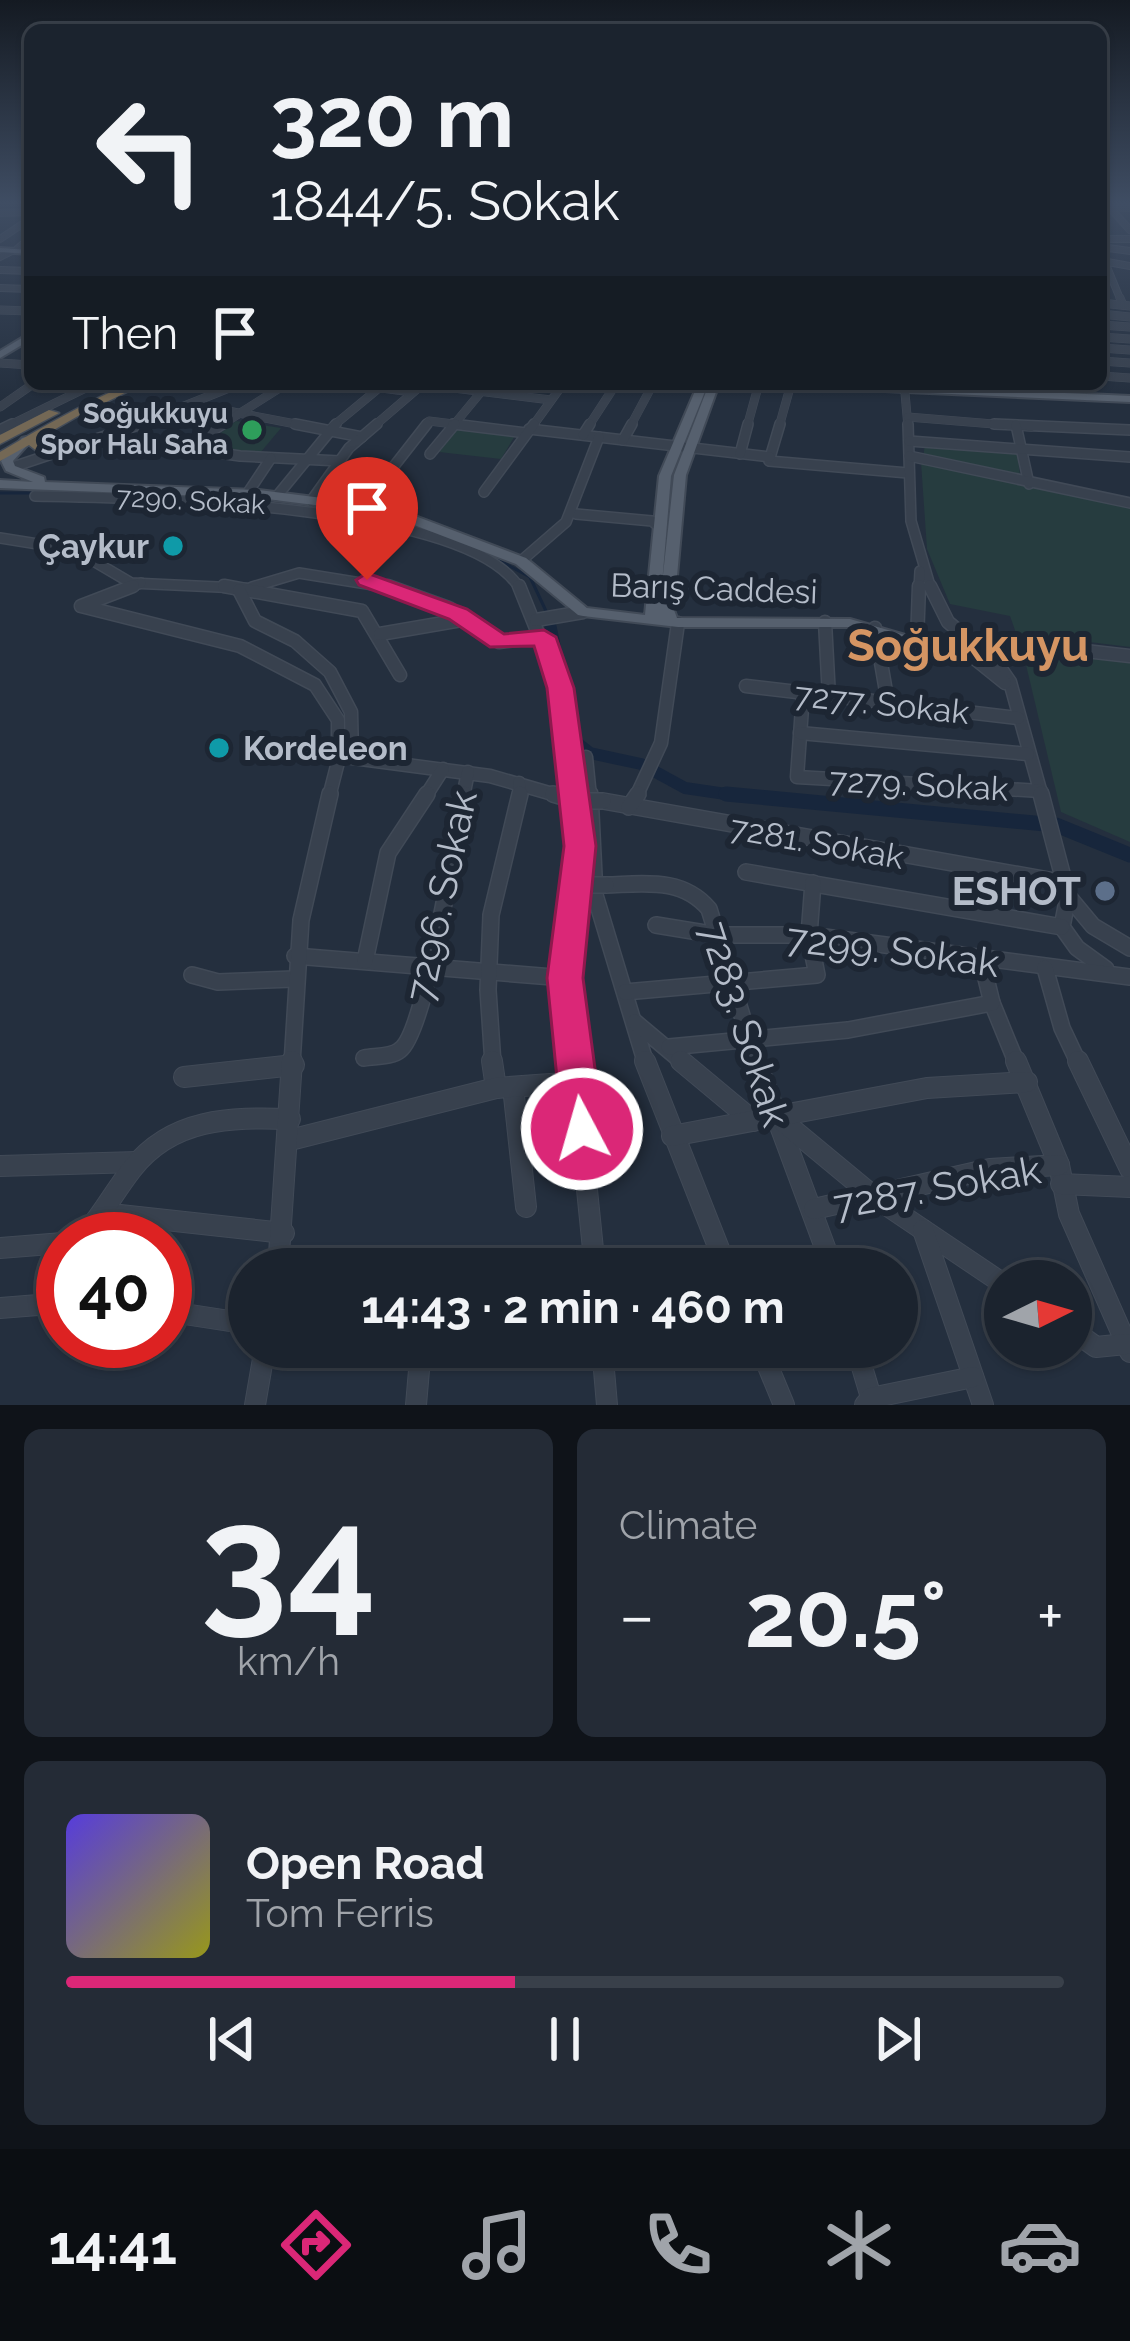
<!DOCTYPE html>
<meta charset="utf-8">
<style>
:root{--surface:#1b232e;--page:#242b36;--text:#f1f3f6;--muted:#a0a4aa;--line:#39404a;--accent:#db2777}
body{margin:0;font-family:Raleway,sans-serif;background:var(--page);color:var(--text);height:100vh;display:flex;flex-direction:column;font-size:45px;white-space:nowrap}
*{box-sizing:border-box;margin:0}
p{font-size:39px;color:var(--muted)}
.icon{flex:none;width:66px;height:66px;fill:none;stroke:currentColor;stroke-width:2;stroke-linecap:round;stroke-linejoin:round}
.map{position:relative;height:1405px;overflow:hidden}
.panel{display:flex;flex-direction:column;gap:24px;padding:24px;background:#0f1319;flex:1}
.panel>*{flex:none}
.banner{position:absolute;left:24px;top:24px;width:1083px;height:366px;border-radius:18px;box-shadow:0 3px 9px #0004,0 0 0 3px var(--line);background:#1b232e;color:var(--text);overflow:hidden}
.needle{width:78px;rotate:85deg}
.buttons{position:absolute;left:984px;top:1260px;display:grid;gap:24px}
.buttons a{display:grid;place-items:center;width:108px;height:108px;border-radius:50%;background:var(--surface);box-shadow:0 3px 9px #0004,0 0 0 3px var(--line);font-size:60px}
.speed{position:absolute;left:36px;top:1212px;display:flex;gap:24px;font-size:60px;font-weight:700;text-align:center}
.speed>*{display:grid;place-content:center;width:156px;height:156px;border-radius:50%;background:var(--surface);box-shadow:0 3px 9px #0004,0 0 0 3px var(--line);line-height:1}
.speed .limit{border:18px solid #d22;background:#fff;color:#111}
.pin{position:absolute;display:grid;place-items:center;width:102px;height:102px;color:#fff;margin:-123px -51px;border-radius:50% 50% 50% 0;rotate:-45deg;box-shadow:0 0 12px #0007}
.pin .icon{rotate:45deg}
.me{position:absolute;width:132px;margin:-66px;rotate:354deg;stroke-linejoin:round;filter:drop-shadow(0 0 9px #0008)}
.turn{display:flex;align-items:center;gap:42px;height:252px;padding:0 48px;font-size:54px}
.turn .icon{width:156px;height:156px;stroke-width:2.5}
.turn b{display:block;font-size:84px;line-height:102px}
.then{display:flex;align-items:center;height:114px;padding:0 48px;background:#0003;gap:24px;font-size:45px}
.big{font-size:90px;font-weight:700;line-height:1.1}
.panel .widget{flex:1;display:flex;flex-direction:column;justify-content:center;gap:18px;min-width:0;padding:0 42px;border-radius:18px;background:var(--page)}
.panel .dial{align-items:center;gap:0}
.dial b{font-size:156px;line-height:1}
.song{display:flex;align-items:center;gap:36px}
.cover{width:144px;height:144px;border-radius:18px;background:linear-gradient(135deg,hsl(250 70% 55%),hsl(60 70% 35%))}
.played{height:12px;border-radius:6px;background:linear-gradient(90deg,var(--accent) 45%,var(--line) 45%)}
.keys{display:flex;justify-content:space-around;direction:ltr}
.heat{display:flex;justify-content:space-between;align-items:center;font-size:66px;direction:ltr}
.panel .tiles{flex:1;display:grid;gap:24px;grid-template-columns:1fr 1fr}
.widget:last-child{grid-column:span 2}
.trip{position:absolute;left:228px;top:1248px;width:690px;height:120px;border-radius:60px;background:var(--surface);box-shadow:0 3px 9px #0004,0 0 0 3px var(--line);font-weight:700;line-height:120px;text-align:center}
.dock{display:flex;height:192px;justify-content:space-around;align-items:center;background:#0b0e12;color:var(--muted)}
.dock .icon{width:84px;height:84px}
.dock .active{color:var(--accent)}
.dock b{font-size:54px;color:var(--text)}
.map>svg:first-child{display:block}
.green{fill:#263c3f}
.lines{fill:none;stroke-linecap:round;stroke-linejoin:round}
.stream{stroke:#17263c;stroke-width:3}
.canal-far1{stroke:#17263c;stroke-width:12}
.canal{stroke:#17263c;stroke-width:15}
.minor-far5-casing{stroke:#414a57;stroke-width:8}
.minor-far4-casing{stroke:#414a57;stroke-width:9}
.minor-far3-casing{stroke:#414a57;stroke-width:12}
.minor-far2-casing{stroke:#414a57;stroke-width:15}
.minor-far1-casing{stroke:#414a57;stroke-width:18}
.minor-casing{stroke:#414a57;stroke-width:22}
.major-casing{stroke:#414a57;stroke-width:4}
.highway-casing{stroke:#434c59;stroke-width:3}
.minor-far5{stroke:#38414e;stroke-width:6}
.minor-far4{stroke:#38414e;stroke-width:8}
.minor-far3{stroke:#38414e;stroke-width:9}
.minor-far2{stroke:#38414e;stroke-width:12}
.minor-far1{stroke:#38414e;stroke-width:15}
.minor{stroke:#38414e;stroke-width:20}
.major{fill:#56606e;fill-rule:evenodd}
.highway{fill:#746855;fill-rule:evenodd}
.minor-bridge-casing{stroke:#414a57;stroke-width:18;stroke-linecap:butt}
.minor-bridge{stroke:#38414e;stroke-width:15}
.route{fill:#db2777;stroke:#8e194d;stroke-width:3}
.leisure-dot{fill:#2e9e5b;stroke:#1d2633;stroke-width:4.5}
.culture-dot{fill:#0f9aa8;stroke:#1d2633;stroke-width:4.5}
.service-dot{fill:#5c6f8a;stroke:#1d2633;stroke-width:4.5}
.labels{text-anchor:middle;stroke-width:12;stroke-linejoin:round;paint-order:stroke}
.far-poi-label{font-size:27px;font-weight:bold;fill:#b4bcc9;stroke:#1d2633;text-anchor:end}
.far-street-label{font-size:27px;fill:#b4bcc9;stroke:#1d2633}
.poi-label{font-size:33px;font-weight:bold;fill:#b4bcc9;stroke:#1d2633;text-anchor:end}
.street-label{font-size:33px;fill:#b4bcc9;stroke:#1d2633}
.near-poi-label{font-size:39px;font-weight:bold;fill:#b4bcc9;stroke:#1d2633;text-anchor:end}
.near-street-label{font-size:39px;fill:#b4bcc9;stroke:#1d2633}
.district-label{font-size:45px;font-weight:bold;fill:#d59563;stroke:#1d2633}
</style>
<div class="map">
<svg width="1130" height="1405" viewBox="0 0 1130 1405">
<rect width="100%" height="100%" fill="#242f3e"/>
<!-- green -->
<g class="green">
<path d="M236,421L281,428L260,453L202,448Z"/>
<path d="M459,427L516,434L501,459L439,452Z"/>
<path d="M925,444L1018,454L1020,478L923,458Z"/>
<path d="M921,462L1130,506V647L1016,633L1010,616L950,604L927,549Z"/>
<path d="M1022,648L1130,660V842L1061,812Z"/>
</g>
<g class="lines">
<!-- stream -->
<g class="stream">
<path d="M0,493H34"/>
<path d="M145,495L349,511L420,529"/>
<path d="M491,556L530,577L546,611"/>
</g>
<!-- canal-far1 -->
<g class="canal-far1">
<path d="M550,624L563,685"/>
<path d="M567,705L576,742L590,753L641,764L685,788L746,797"/>
</g>
<!-- canal -->
<path class="canal" d="M726,794L1056,825L1130,855"/>
<defs>
<g id="minor-far5">
<path d="M1101,207L1130,208"/>
<path d="M1110,208L1130,230"/>
<path d="M0,213L30,212"/>
<path d="M0,239L30,219"/>
<path d="M1101,239H1130"/>
<path d="M1101,247L1130,251"/>
<path d="M17,249L30,238"/>
<path d="M0,257L12,251"/>
<path d="M1102,261L1130,266"/>
<path d="M1105,262L1121,301"/>
<path d="M0,270L30,271"/>
<path d="M0,288L30,289"/>
</g>
<g id="minor-far4">
<path d="M1120,298L1123,305"/>
<path d="M1101,303L1130,306"/>
<path d="M0,310L30,311"/>
<path d="M1101,314L1130,317"/>
<path d="M1101,325L1130,327"/>
<path d="M1101,337L1130,339"/>
<path d="M1101,348L1130,350"/>
<path d="M1101,361L1130,363"/>
<path d="M0,363L30,365"/>
<path d="M1101,376L1130,378"/>
<path d="M351,384L412,392"/>
<path d="M421,384L551,400"/>
<path d="M1030,384H1047"/>
<path d="M905,393L908,427"/>
<path d="M192,404L311,427"/>
<path d="M0,407L33,384"/>
<path d="M908,417L1031,427"/>
<path d="M6,427L92,385"/>
<path d="M132,427L239,384"/>
<path d="M218,427L286,384"/>
<path d="M332,427L379,388"/>
<path d="M373,427L423,384"/>
<path d="M424,427L429,421L478,427"/>
<path d="M452,427L481,392"/>
<path d="M532,427L563,384"/>
<path d="M588,427L616,384"/>
<path d="M630,427L653,384"/>
<path d="M747,427L758,387"/>
<path d="M779,427L791,384"/>
</g>
<g id="minor-far3">
<path d="M295,424L362,437"/>
<path d="M453,424L526,433"/>
<path d="M780,424L769,461L908,473"/>
<path d="M908,424L911,521L931,589"/>
<path d="M994,424L1130,430"/>
<path d="M1016,425L1029,484"/>
<path d="M529,429L770,457"/>
<path d="M0,430L12,424"/>
<path d="M583,435L590,424"/>
<path d="M108,437L240,456L340,461"/>
<path d="M623,440L632,424"/>
<path d="M909,441L1130,457"/>
<path d="M183,449L223,424"/>
<path d="M430,454L455,424"/>
<path d="M740,454L748,424"/>
<path d="M909,456L1130,503"/>
<path d="M10,468L141,424"/>
<path d="M332,473L384,477"/>
<path d="M484,492L534,424"/>
<path d="M247,494L271,458"/>
<path d="M35,496C132,498 468,501 520,589"/>
<path d="M277,496L336,424"/>
<path d="M311,501L349,448L377,424"/>
<path d="M362,507L427,424"/>
<path d="M576,514L652,521L659,527"/>
<path d="M0,538L75,550L131,583L261,589"/>
<path d="M521,561L566,522L599,437"/>
<path d="M252,587L299,573L398,589"/>
<path d="M125,589L141,583"/>
<path d="M919,589L920,571"/>
</g>
<g id="minor-far2">
<path d="M133,586L81,606L240,646L315,685L338,720V762L329,797"/>
<path d="M224,586L362,611L400,675"/>
<path d="M388,586L449,608L499,642L544,637"/>
<path d="M519,586L560,688L574,797"/>
<path d="M930,586L948,622L966,637"/>
<path d="M239,590L255,621L295,641L330,672L351,712L352,756"/>
<path d="M536,620L583,612"/>
<path d="M825,622L829,697"/>
<path d="M875,628L888,703"/>
<path d="M380,634L467,619"/>
<path d="M979,639L1130,656"/>
<path d="M917,641L919,586"/>
<path d="M985,646L1010,682L1042,797"/>
<path d="M974,658L1005,683"/>
<path d="M746,686L1018,718"/>
<path d="M803,694L797,777L1041,791"/>
<path d="M800,733L1028,754"/>
<path d="M338,756L490,776L563,797"/>
<path d="M586,757L590,797"/>
<path d="M519,783L520,797"/>
<path d="M425,797L443,769"/>
<path d="M463,797L468,772"/>
<path d="M636,797L661,743L678,623"/>
</g>
<g id="minor-far1">
<path d="M553,794L577,801"/>
<path d="M573,794L580,846L565,978L574,1064"/>
<path d="M590,794L595,895L646,1064"/>
<path d="M1041,794L1068,896L1062,927L1077,948L1106,969"/>
<path d="M603,801L1060,882"/>
<path d="M629,807L638,794"/>
<path d="M746,872L1062,927"/>
<path d="M606,885C644,884 682,877 709,909L757,1064"/>
<path d="M1068,896L1093,926L1130,948"/>
<path d="M656,925L717,935H809L1130,977"/>
<path d="M295,956L565,978"/>
<path d="M365,961L388,853L427,794"/>
<path d="M1045,968L1062,1028L1079,1064"/>
<path d="M192,975L218,982L293,979"/>
<path d="M625,992L817,975L809,935L813,883"/>
<path d="M992,1003L1017,1064"/>
<path d="M635,1022L685,1064"/>
<path d="M669,1047L848,1030L992,1003L981,958"/>
<path d="M364,1058C375,1056 392,1057 400,1050C426,1032 456,834 464,794"/>
<path d="M292,1064L301,920L330,794"/>
<path d="M493,1064L488,990L491,915L520,794"/>
</g>
<g id="minor">
<path d="M492,1061L496,1088"/>
<path d="M574,1061L595,1269"/>
<path d="M645,1061L727,1269"/>
<path d="M681,1061L753,1121"/>
<path d="M756,1061L833,1269"/>
<path d="M1016,1061L1059,1165L1069,1214L1130,1352"/>
<path d="M1078,1061L1130,1169"/>
<path d="M184,1077L294,1065"/>
<path d="M513,1087L526,1207"/>
<path d="M780,1119L873,1196L1005,1285"/>
<path d="M672,1136L927,1088L1027,1082"/>
<path d="M290,1140L496,1088L578,1082"/>
<path d="M0,1166L137,1162"/>
<path d="M1061,1184L1130,1187"/>
<path d="M814,1209L990,1169L1059,1165"/>
<path d="M102,1213L284,1233"/>
<path d="M923,1230L983,1405"/>
<path d="M81,1239C101,1217 114,1192 132,1169C172,1118 230,1117 290,1119"/>
<path d="M0,1248L63,1243"/>
<path d="M278,1269L292,1061"/>
<path d="M0,1308L63,1303"/>
<path d="M165,1311L249,1324"/>
<path d="M1071,1329L1096,1347L1126,1344"/>
<path d="M602,1347L607,1405"/>
<path d="M760,1347L784,1405"/>
<path d="M856,1347L873,1404"/>
<path d="M255,1405L265,1347"/>
<path d="M416,1405L421,1347"/>
<path d="M865,1405L871,1398L973,1377"/>
</g>
<g id="major">
<path d="M0,248L30,250V254L0,252Z"/>
<path d="M30,333V340L0,358V351Z"/>
<path d="M698,384H708L671,476L662,584L674,475L709,384H719L686,475L674,610L677,618L850,619L943,646L950,635L982,637L995,652L992,655L961,661L849,627H678L583,616L578,615L516,564L401,520L362,511L259,498L0,488V480L33,482L6,471L1,461L22,438L26,437L32,440L13,461L15,466L44,477L45,482L259,490L362,503L410,514L526,558L587,608L645,615L659,476ZM960,643L972,644L976,649L964,651L958,645Z"/>
<path d="M791,384H865L1130,396V402L796,387Z"/>
</g>
<g id="highway">
<path d="M128,384H143L78,416L38,439L45,447L67,448V454L42,455L29,445L0,461V452C42,427 83,404 128,384Z"/>
<path d="M49,410L59,413L0,444V435Z"/>
</g>
</defs>
<!-- minor-far5 casing -->
<use href="#minor-far5" class="minor-far5-casing"/>
<!-- minor-far4 casing -->
<use href="#minor-far4" class="minor-far4-casing"/>
<!-- minor-far3 casing -->
<use href="#minor-far3" class="minor-far3-casing"/>
<!-- minor-far2 casing -->
<use href="#minor-far2" class="minor-far2-casing"/>
<!-- minor-far1 casing -->
<use href="#minor-far1" class="minor-far1-casing"/>
<!-- minor casing -->
<use href="#minor" class="minor-casing"/>
<!-- major casing -->
<use href="#major" class="major-casing"/>
<!-- highway casing -->
<use href="#highway" class="highway-casing"/>
<!-- minor-far5 -->
<use href="#minor-far5" class="minor-far5"/>
<!-- minor-far4 -->
<use href="#minor-far4" class="minor-far4"/>
<!-- minor-far3 -->
<use href="#minor-far3" class="minor-far3"/>
<!-- minor-far2 -->
<use href="#minor-far2" class="minor-far2"/>
<!-- minor-far1 -->
<use href="#minor-far1" class="minor-far1"/>
<!-- minor -->
<use href="#minor" class="minor"/>
<!-- major -->
<use href="#major" class="major"/>
<!-- highway -->
<use href="#highway" class="highway"/>
<defs>
<g id="minor-bridge">
<path d="M579,801H603"/>
<path d="M581,885H606"/>
</g>
</defs>
<!-- minor-bridge casing -->
<use href="#minor-bridge" class="minor-bridge-casing"/>
<!-- minor-bridge -->
<use href="#minor-bridge" class="minor-bridge"/>
</g>
<!-- sky -->
<linearGradient id="sky" x2="0" y2="1"><stop stop-color="#141a22"/><stop offset="0.51" stop-color="#3f4d63"/><stop offset="1" stop-color="#3f4d63" stop-opacity="0"/></linearGradient>
<rect width="1130" height="398" fill="url(#sky)"/>
<!-- route -->
<path class="route" d="M367,573L467,609L504,634L544,630L556,637L574,688L596,846L583,978L603,1129L597,1142L582,1148L568,1142L562,1129L547,978L564,846L547,688L534,646L490,647L449,619L359,585L356,580Z"/>
<!-- markers -->
<circle class="leisure-dot" cx="252" cy="430" r="12"/>
<g class="culture-dot">
<circle cx="173" cy="546" r="12"/>
<circle cx="219" cy="748" r="12"/>
</g>
<circle class="service-dot" cx="1105" cy="891" r="12"/>
<g class="labels">
<!-- far-poi labels -->
<g class="far-poi-label">
<text x="228" y="423">Soğukkuyu<tspan x="228" dy="31">Spor Halı Saha</tspan></text>
</g>
<!-- far-street labels -->
<g class="far-street-label">
<text transform="translate(191 501) rotate(3)" y="9">7290. Sokak</text>
</g>
<!-- poi labels -->
<g class="poi-label">
<text x="149" y="558">Çaykur</text>
<text x="243" y="760" text-anchor="start">Kordeleon</text>
</g>
<!-- street labels -->
<g class="street-label">
<text transform="translate(714 588) rotate(2)" y="12">Barış Caddesi</text>
<text transform="translate(882 703) rotate(6)" y="12">7277. Sokak</text>
<text transform="translate(919 784) rotate(3)" y="12">7279. Sokak</text>
<text transform="translate(817 842) rotate(10)" y="12">7281. Sokak</text>
</g>
<!-- near-poi labels -->
<g class="near-poi-label">
<text x="1081" y="905">ESHOT</text>
</g>
<!-- near-street labels -->
<g class="near-street-label">
<text transform="translate(441 896) rotate(-78)" y="14">7296. Sokak</text>
<text transform="translate(893 950) rotate(7)" y="14">7299. Sokak</text>
<text transform="translate(745 1024) rotate(72)" y="14">7283. Sokak</text>
<text transform="translate(937 1187) rotate(-10)" y="14">7287. Sokak</text>
</g>
<!-- district labels -->
<g class="district-label">
<text x="968" y="661">Soğukkuyu</text>
</g>
</g>
</svg>
<div class="buttons">
<a><svg class="needle" viewBox="-14 -14 28 28"><path d="M0-13l5 13h-10z" fill="#e53935"/><path d="M0 13l5-13h-10z" fill="#a0a4aa"/></svg></a>
</div>
<div class="speed"><div class="limit">40</div></div>
<div class="pin" style="left:367px;top:580px;background:#d93025"><svg class="icon" aria-label="arrive" viewBox="0 0 24 24"><path d="M6 21V4h12l-3 4 3 4H6"/></svg></div>
<svg class="me" style="left:582px;top:1129px" viewBox="-20 -20 40 40"><circle r="17" fill="#db2777" stroke="#fff" stroke-width="3"/><path d="M0-11L8 9 0 5-8 9z" fill="#fff"/></svg>
<div class="trip">14:43 · 2 min · 460 m</div>
<div class="banner">
<div class="turn"><svg class="icon" aria-label="left" viewBox="0 0 24 24"><path d="M17 20v-9H6M10 6l-5 5 5 5"/></svg><div><b>320 m</b>1844/5. Sokak</div></div>
<div class="then">Then<svg class="icon" aria-label="arrive" viewBox="0 0 24 24"><path d="M6 21V4h12l-3 4 3 4H6"/></svg></div>
</div>
</div>
<section class="panel">
<div class="tiles">
<div class="widget dial"><b>34</b><p>km/h</p></div>
<div class="widget"><p>Climate</p>
<div class="heat"><a>−</a><b class="big">20.5°</b><a>+</a></div>
</div>
<div class="widget">
<div class="song"><i class="cover"></i><div><b>Open Road</b><p>Tom Ferris</p></div></div>
<div class="played"></div>
<div class="keys"><svg class="icon" aria-label="previous" viewBox="0 0 24 24"><path d="M18 5L8 12l10 7zM5 5v14"/></svg><svg class="icon" aria-label="pause" viewBox="0 0 24 24"><path d="M8 5v14M16 5v14"/></svg><svg class="icon" aria-label="next" viewBox="0 0 24 24"><path d="M6 5l10 7-10 7zM19 5v14"/></svg></div>
</div>
</div>
</section>
<nav class="dock">
<b>14:41</b>
<svg class="icon active" aria-label="directions" viewBox="0 0 24 24"><path d="M12 3l9 9-9 9-9-9zM9 14v-3h6M13 9l2 2-2 2"/></svg>
<svg class="icon" aria-label="music" viewBox="0 0 24 24"><path d="M9 18V5l10-2v13"/><circle cx="6" cy="18" r="3"/><circle cx="16" cy="16" r="3"/></svg>
<svg class="icon" aria-label="phone" viewBox="0 0 24 24"><path d="M5 4h4l2 5-3 2q2 4 5 5l2-3 5 2v4C11 20 4 13 5 4z"/></svg>
<svg class="icon" aria-label="climate" viewBox="0 0 24 24"><path d="M12 3v18M4 7l16 10M4 17L20 7"/></svg>
<svg class="icon" aria-label="car" viewBox="0 0 24 24"><path d="M5 17H2v-5l4-1 3-4h7l3 4 3 1v5h-3M9 17h6M6 11h13"/><circle cx="7" cy="17" r="2"/><circle cx="17" cy="17" r="2"/></svg>
</nav>
